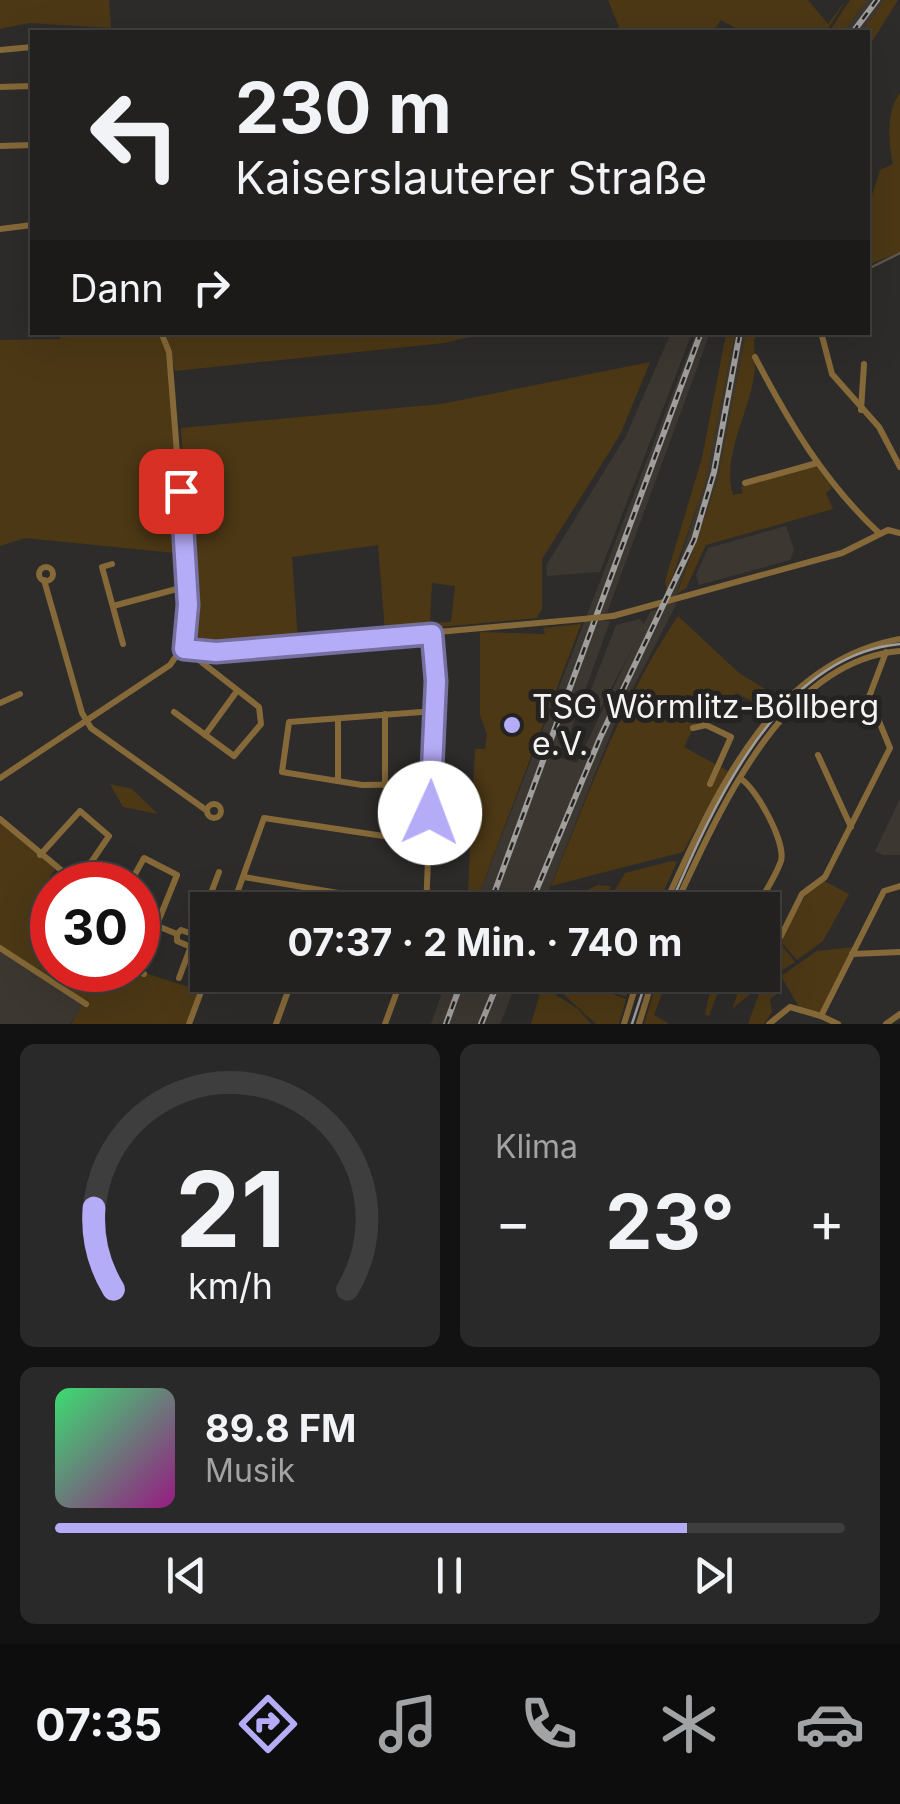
<!DOCTYPE html>
<html lang="de">
<meta charset="utf-8">
<style>
:root{--surface:#222120;--page:#2a2929;--text:#f1f3f6;--muted:#a2a3a5;--line:#3f3e3e;--accent:#b5acf8}
body{margin:0;font-family:Inter,sans-serif;background:var(--page);color:var(--text);height:100vh;display:flex;flex-direction:column;font-size:38px;white-space:nowrap}
*{box-sizing:border-box;margin:0}
p{font-size:32px;color:var(--muted)}
.icon{flex:none;width:55px;height:55px;fill:none;stroke:currentColor;stroke-width:2;stroke-linecap:round;stroke-linejoin:round}
.map{position:relative;height:1024px;overflow:hidden}
.details{display:flex;flex-direction:column;gap:20px;padding:20px;background:#131212;flex:1}
.details>*{flex:none}
.hud{position:absolute;left:30px;top:30px;width:840px;height:305px;border-radius:0px;box-shadow:0 10px 40px #0002,0 0 0 2px var(--line);background:#222120;color:var(--text);overflow:hidden}
.speed{position:absolute;left:30px;top:862px;display:flex;gap:20px;font-size:50px;font-weight:700;text-align:center}
.speed>*{display:grid;place-content:center;width:130px;height:130px;border-radius:50%;background:var(--surface);box-shadow:0 10px 40px #0002,0 0 0 2px var(--line);line-height:1}
.speed .limit{border:15px solid #d22;background:#fff;color:#111}
.pin{position:absolute;display:grid;place-items:center;width:85px;height:85px;color:#fff;margin:-42px;border-radius:20px;box-shadow:0 5px 15px #0006}
.me{position:absolute;width:110px;margin:-55px;rotate:2deg;stroke-linejoin:round;filter:drop-shadow(0 0 8px #0008)}
.turn{display:flex;align-items:center;gap:35px;height:210px;padding:0 40px;font-size:45px}
.turn .icon{width:130px;height:130px;stroke-width:2.5}
.turn b{display:block;font-size:70px;line-height:85px}
.then{display:flex;align-items:center;height:95px;padding:0 40px;background:#0003;gap:20px;font-size:38px}
.big{font-size:75px;font-weight:700;line-height:1.1}
.details .tile{flex:1;display:flex;flex-direction:column;justify-content:center;gap:15px;min-width:0;padding:0 35px;border-radius:15px;background:var(--page)}
.details .dial{align-items:center;gap:0}
.dial svg{height:260px;overflow:visible;fill:none;stroke:var(--line);stroke-width:7;stroke-linecap:round;text-anchor:middle}
.dial text{fill:var(--text);stroke:none}
.song{display:flex;align-items:center;gap:30px}
.cover{width:120px;height:120px;border-radius:15px;background:linear-gradient(135deg,hsl(140 70% 55%),hsl(310 70% 35%))}
.played{height:10px;border-radius:5px;background:linear-gradient(90deg,var(--accent) 80%,var(--line) 80%)}
.keys{display:flex;justify-content:space-around;direction:ltr}
.heat{display:flex;justify-content:space-between;align-items:center;font-size:55px;direction:ltr}
.details .tiles{flex:1;display:grid;gap:20px;grid-template-columns:1fr 1fr}
.tile:last-child{grid-column:span 2}
.trip{position:absolute;left:190px;top:892px;width:590px;height:100px;border-radius:0px;background:var(--surface);box-shadow:0 10px 40px #0002,0 0 0 2px var(--line);font-weight:700;line-height:100px;text-align:center}
.tabs{display:flex;height:160px;justify-content:space-around;align-items:center;background:#0e0d0d;color:var(--muted)}
.tabs .icon{width:70px;height:70px}
.tabs .selected{color:var(--accent)}
.tabs b{font-size:45px;color:var(--text)}
.map>svg:first-child{display:block}
.built{fill:#3c3730}
.green{fill:#4c3815;fill-rule:evenodd}
.lines{fill:none;stroke-linecap:round;stroke-linejoin:round}
.stream{stroke:#5f5649;stroke-width:2.5}
.minor{stroke:#866938;stroke-width:6}
.tram{stroke:#9f9e9c;stroke-width:2.5}
.rail-casing{stroke:#9f9e9c;stroke-width:6}
.rail{stroke:#242321;stroke-width:2.5;stroke-dasharray:8;stroke-linecap:butt}
.minor-bridge{stroke:#866938;stroke-width:6}
.route-casing{stroke:#7670a1;stroke-width:25}
.route{stroke:#b5acf8;stroke-width:18}
.poi-dot{fill:#b5acf8;stroke:#242321;stroke-width:4}
.labels{text-anchor:middle;stroke-width:10;stroke-linejoin:round;paint-order:stroke}
.poi-label{font-size:32px;fill:#f5f4f2;stroke:#242321;text-anchor:start}
</style>
<div class="map">
<svg width="900" height="1024" viewBox="0 0 900 1024">
<rect width="100%" height="100%" fill="#2e2c2a"/>
<!-- built -->
<g class="built">
<path d="M867,0H884L862,32H843Z"/>
<path d="M671,333H692L600,572L547,576L546,566L626,436Z"/>
<path d="M696,333H710L604,621H610L561,758L577,763L635,643L595,719L582,713L616,625L640,619L644,624L650,612L659,609L680,559L705,484L735,333H746L717,482L673,603H677L616,721L541,910H473Z"/>
<path d="M786,526L794,550L790,560L699,585L696,575L708,548Z"/>
<path d="M900,799V855H883L875,851Z"/>
<path d="M591,896H607L630,902L628,910H580L582,901Z"/>
<path d="M0,946L83,1006L70,1024H0Z"/>
<path d="M448,975H520L500,1024H431Z"/>
</g>
<!-- green -->
<g class="green">
<path d="M0,0H109L111,28L29,23L0,29Z"/>
<path d="M608,0H808L828,24L846,0L826,32H742L721,20L713,32H621Z"/>
<path d="M850,0H867L843,32H829Z"/>
<path d="M884,0H898L868,48V32H862Z"/>
<path d="M900,93V252L868,265V208L880,170L893,164C888,141 886,111 900,93Z"/>
<path d="M60,332L161,333L165,338L185,554L25,538L0,546V340L60,339Z"/>
<path d="M166,333H486L445,343L175,371Z"/>
<path d="M746,333H757C751,345 756,350 755,363C755,405 720,453 733,495L743,493L741,487L816,466L832,488L826,493L833,509L706,545L686,588L677,594L717,482Z"/>
<path d="M726,334L735,333L705,484L667,592L665,581L702,458Z"/>
<path d="M650,362L620,435L542,559V609L537,618L385,632L378,545L292,557L298,639L193,649L181,428L441,404ZM432,583L455,586L451,622L430,623Z"/>
<path d="M678,616L739,673L777,696L769,710L736,693L729,704L709,695L684,747L728,771L683,852L551,886C589,793 622,699 678,616Z"/>
<path d="M581,624L473,910H467L475,749H485L487,734L480,715V632L545,634L543,628Z"/>
<path d="M110,784L132,789L158,814L123,807Z"/>
<path d="M0,819L55,869L36,899L52,909V970H136L201,991L188,1024H71L89,995L85,1000L0,948Z"/>
<path d="M672,861L677,862L655,910H628L630,902L611,897L625,873Z"/>
<path d="M824,881L849,894L823,941L797,960L780,941L807,893Z"/>
<path d="M598,885L611,886L607,896L582,901L580,910H567L577,895Z"/>
<path d="M780,943L795,962L766,981L763,957Z"/>
<path d="M855,947L821,1016L799,1007L781,976L817,951Z"/>
<path d="M545,975H633L626,997C599,985 571,990 544,980Z"/>
<path d="M659,975H669L654,1015L669,1024H644Z"/>
<path d="M686,975L723,979L709,1016L705,1014L712,984Z"/>
<path d="M744,975H760L765,982L732,1009Z"/>
<path d="M777,981L781,991L770,999L772,1012L764,1024H748L759,994Z"/>
<path d="M542,986L578,1009L591,1024H531Z"/>
<path d="M567,987L605,991L626,999L619,1024H596L561,992Z"/>
</g>
<g class="lines">
<!-- stream -->
<path class="stream" d="M868,269L900,253"/>
<!-- minor -->
<g class="minor">
<path d="M0,50L32,47"/>
<path d="M0,87L32,86"/>
<path d="M0,146L32,145"/>
<path d="M0,229L32,225"/>
<path d="M821,332L832,374L879,427L900,467"/>
<path d="M755,357C788,421 825,483 879,533"/>
<path d="M861,410L864,364"/>
<path d="M745,483L817,463"/>
<path d="M112,564L102,567L123,644"/>
<circle cx="46" cy="574" r="7"/>
<path d="M44,580L82,713L91,728L206,810"/>
<path d="M113,606L188,586"/>
<path d="M613,616L842,553L888,530L900,533"/>
<path d="M184,649L216,652L583,619"/>
<path d="M0,703L20,694"/>
<path d="M174,712L234,756L261,724L259,707L186,650"/>
<path d="M703,716L706,725L731,737L710,784"/>
<path d="M693,728L706,725"/>
<path d="M205,735L237,691"/>
<path d="M818,755L851,827"/>
<path d="M0,778L170,665L186,642L189,605L169,352L161,332"/>
<path d="M741,779C757,789 786,843 781,861C775,878 763,895 755,910"/>
<path d="M338,781V719"/>
<path d="M431,784L362,785L282,772L289,722L435,711"/>
<path d="M385,786V714"/>
<circle cx="214" cy="811" r="7"/>
<path d="M0,819L79,885"/>
<path d="M40,855L80,811L109,836L77,883"/>
<path d="M244,877L427,908"/>
<path d="M129,885L144,858L177,875L138,971L144,974"/>
<path d="M231,910L264,818L430,843"/>
<path d="M318,910L324,892"/>
<path d="M426,910L435,681L432,633"/>
<path d="M662,910C713,801 768,663 900,639"/>
<path d="M673,910C718,815 781,661 900,651"/>
<path d="M138,918L177,934V941L191,947"/>
<path d="M177,934L181,930L195,935"/>
<path d="M762,943L781,936L802,894L825,877L890,748L869,697L886,652"/>
<path d="M0,948L86,1004"/>
<path d="M852,954L900,952"/>
<path d="M722,975L726,977"/>
<path d="M179,978L219,872"/>
<path d="M189,1024L208,973"/>
<path d="M276,1024L294,975"/>
<path d="M385,1024L403,975"/>
<path d="M624,1024L639,975"/>
<path d="M639,1024L654,975"/>
<path d="M769,1024L790,1007L821,1016"/>
<path d="M838,1024L821,1016L884,891L900,886"/>
<path d="M886,1024L900,1014"/>
</g>
<!-- tram -->
<g class="tram">
<path d="M668,910C711,811 777,655 900,644"/>
<path d="M632,1024L648,975"/>
</g>
<defs>
<g id="rail">
<path d="M853,32L877,0"/>
<path d="M488,910L701,332"/>
<path d="M528,910L600,738L694,540L714,472L740,332"/>
<path d="M446,1024L464,975"/>
<path d="M481,1024L501,975"/>
</g>
</defs>
<!-- rail casing -->
<use href="#rail" class="rail-casing"/>
<!-- rail -->
<use href="#rail" class="rail"/>
<!-- minor-bridge -->
<path class="minor-bridge" d="M583,619L613,616"/>
</g>
<g class="lines">
<defs>
<path id="route" d="M181,491L188,605L184,649L216,652L432,634L436,681L430,813"/>
</defs>
<!-- route casing -->
<use href="#route" class="route-casing"/>
<!-- route -->
<use href="#route" class="route"/>
</g>
<!-- markers -->
<circle class="poi-dot" cx="512" cy="725" r="10"/>
<g class="labels">
<!-- poi labels -->
<g class="poi-label">
<text x="532" y="718">TSG Wörmlitz-Böllberg<tspan x="532" dy="37">e.V.</tspan></text>
</g>
</g>
</svg>
<div class="speed"><div class="limit">30</div></div>
<div class="pin" style="left:181px;top:491px;background:#d93025"><svg class="icon" aria-label="arrive" viewBox="0 0 24 24"><path d="M6 21V4h12l-3 4 3 4H6"/></svg></div>
<svg class="me" style="left:430px;top:813px" viewBox="-20 -20 40 40"><circle r="19" fill="#fff"/><path d="M0-13L10 11 0 6-10 11z" fill="#b5acf8"/></svg>
<div class="trip">07:37 · 2 Min. · 740 m</div>
<div class="hud">
<div class="turn"><svg class="icon" aria-label="left" viewBox="0 0 24 24"><path d="M17 20v-9H6M10 6l-5 5 5 5"/></svg><div><b>230 m</b>Kaiserslauterer Straße</div></div>
<div class="then">Dann<svg class="icon" aria-label="right" viewBox="0 0 24 24"><path d="M7 20v-9h11M14 6l5 5-5 5"/></svg></div>
</div>
</div>
<section class="details">
<div class="tiles">
<div class="tile dial"><svg viewBox="0 0 100 80">
<path d="M14 69A42 42 0 1 1 86 69"/>
<path d="M14 69A42 42 0 0 1 8 44" stroke="#b5acf8"/>
<text x="50" y="56" font-size="32" font-weight="700">21</text>
<text x="50" y="72" font-size="11">km/h</text>
</svg></div>
<div class="tile"><p>Klima</p>
<div class="heat"><a>−</a><b class="big">23°</b><a>+</a></div>
</div>
<div class="tile">
<div class="song"><i class="cover"></i><div><b>89.8 FM</b><p>Musik</p></div></div>
<div class="played"></div>
<div class="keys"><svg class="icon" aria-label="previous" viewBox="0 0 24 24"><path d="M18 5L8 12l10 7zM5 5v14"/></svg><svg class="icon" aria-label="pause" viewBox="0 0 24 24"><path d="M8 5v14M16 5v14"/></svg><svg class="icon" aria-label="next" viewBox="0 0 24 24"><path d="M6 5l10 7-10 7zM19 5v14"/></svg></div>
</div>
</div>
</section>
<nav class="tabs">
<b>07:35</b>
<svg class="icon selected" aria-label="directions" viewBox="0 0 24 24"><path d="M12 3l9 9-9 9-9-9zM9 14v-3h6M13 9l2 2-2 2"/></svg>
<svg class="icon" aria-label="music" viewBox="0 0 24 24"><path d="M9 18V5l10-2v13"/><circle cx="6" cy="18" r="3"/><circle cx="16" cy="16" r="3"/></svg>
<svg class="icon" aria-label="phone" viewBox="0 0 24 24"><path d="M5 4h4l2 5-3 2q2 4 5 5l2-3 5 2v4C11 20 4 13 5 4z"/></svg>
<svg class="icon" aria-label="climate" viewBox="0 0 24 24"><path d="M12 3v18M4 7l16 10M4 17L20 7"/></svg>
<svg class="icon" aria-label="car" viewBox="0 0 24 24"><path d="M5 17H2v-5l4-1 3-4h7l3 4 3 1v5h-3M9 17h6M6 11h13"/><circle cx="7" cy="17" r="2"/><circle cx="17" cy="17" r="2"/></svg>
</nav>
